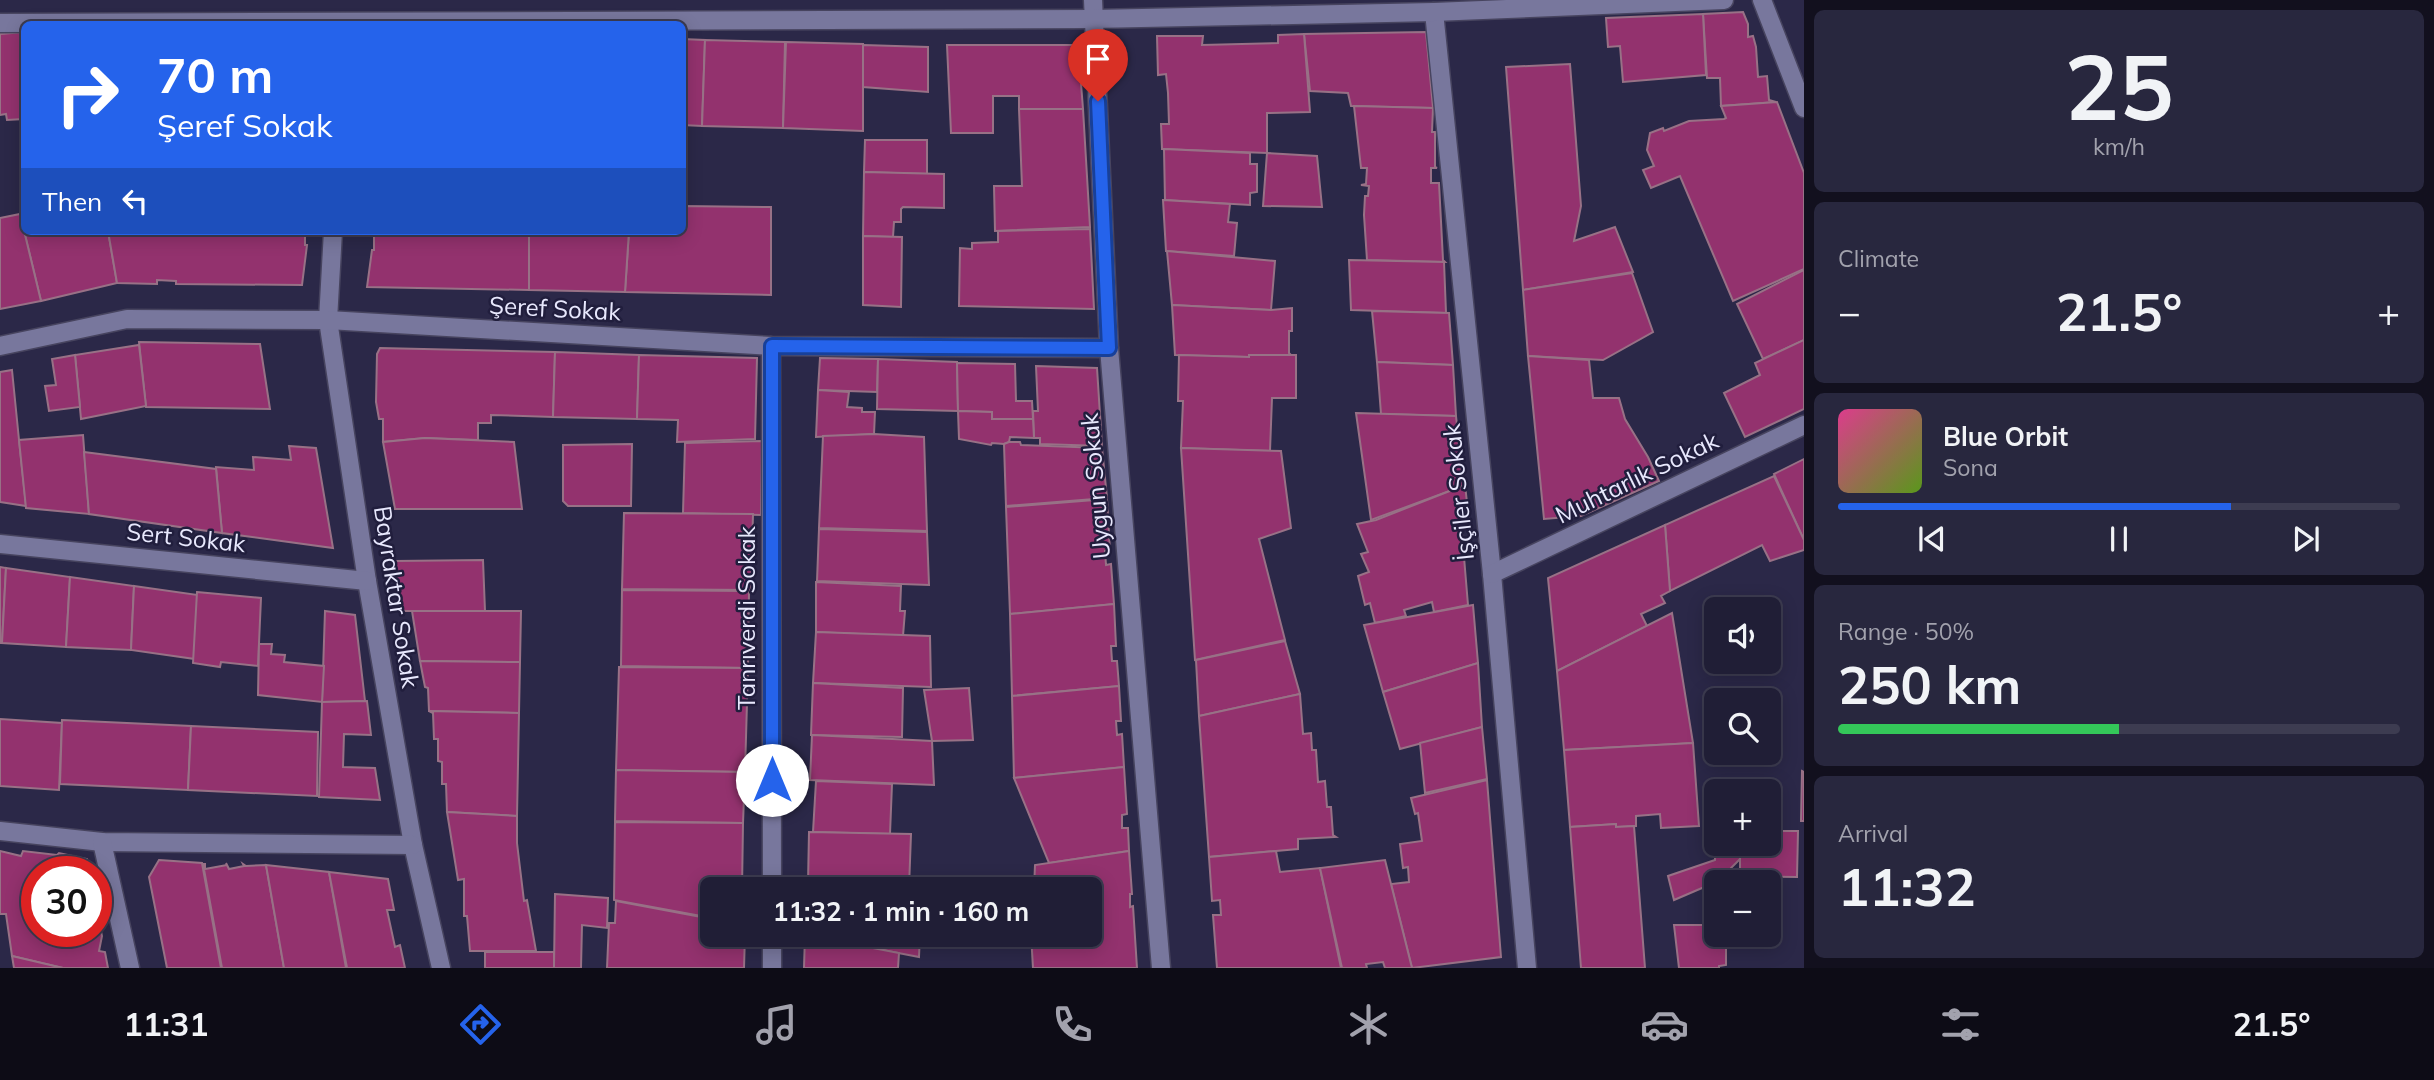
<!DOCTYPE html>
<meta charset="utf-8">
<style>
:root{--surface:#201e36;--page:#28273e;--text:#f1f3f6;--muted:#a2a2ad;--line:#3d3c51;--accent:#2563eb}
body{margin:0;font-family:Mulish,sans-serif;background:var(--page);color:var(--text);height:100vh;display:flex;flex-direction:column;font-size:26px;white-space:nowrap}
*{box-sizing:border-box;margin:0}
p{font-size:23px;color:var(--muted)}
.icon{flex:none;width:38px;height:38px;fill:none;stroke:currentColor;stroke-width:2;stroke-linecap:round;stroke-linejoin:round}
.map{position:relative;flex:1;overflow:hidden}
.side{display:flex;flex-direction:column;gap:10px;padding:10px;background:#12101e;width:630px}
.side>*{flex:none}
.guide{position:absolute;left:21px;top:21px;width:665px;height:214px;border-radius:10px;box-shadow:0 4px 18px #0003,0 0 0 2px var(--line);background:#2563eb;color:#fff;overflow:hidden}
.tools{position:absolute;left:1704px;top:597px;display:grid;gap:14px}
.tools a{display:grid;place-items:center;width:77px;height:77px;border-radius:10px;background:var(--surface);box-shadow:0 4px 18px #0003,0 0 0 2px var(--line);font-size:35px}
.speed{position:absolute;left:21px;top:856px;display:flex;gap:14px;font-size:35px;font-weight:700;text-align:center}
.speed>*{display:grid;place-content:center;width:91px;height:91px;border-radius:50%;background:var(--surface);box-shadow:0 4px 18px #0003,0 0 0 2px var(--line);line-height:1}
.speed .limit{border:10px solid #d22;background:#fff;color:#111}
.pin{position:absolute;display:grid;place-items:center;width:60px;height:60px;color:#fff;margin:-72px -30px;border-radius:50% 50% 50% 0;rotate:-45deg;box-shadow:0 0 7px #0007}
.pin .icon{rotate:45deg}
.me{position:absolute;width:77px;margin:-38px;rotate:0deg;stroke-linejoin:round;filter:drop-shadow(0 0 5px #0008)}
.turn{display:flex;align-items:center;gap:24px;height:147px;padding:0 21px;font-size:32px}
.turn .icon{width:91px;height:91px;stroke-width:2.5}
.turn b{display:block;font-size:49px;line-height:60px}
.then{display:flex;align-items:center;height:66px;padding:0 21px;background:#0003;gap:14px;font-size:26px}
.big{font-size:52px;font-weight:700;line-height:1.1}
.side .card{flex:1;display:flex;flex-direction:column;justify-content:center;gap:10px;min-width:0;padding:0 24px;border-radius:10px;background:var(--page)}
.side .dial{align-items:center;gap:0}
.dial b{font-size:91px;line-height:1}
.song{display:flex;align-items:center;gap:21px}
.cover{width:84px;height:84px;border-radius:10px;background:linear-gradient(135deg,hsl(330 70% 55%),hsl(90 70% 35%))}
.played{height:7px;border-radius:4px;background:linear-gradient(90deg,var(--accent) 70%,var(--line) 70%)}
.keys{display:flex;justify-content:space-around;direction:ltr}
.heat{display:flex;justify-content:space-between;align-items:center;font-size:38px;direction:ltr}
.charge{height:10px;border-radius:5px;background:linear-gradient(90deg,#34c759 50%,var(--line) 0)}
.trip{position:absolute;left:700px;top:877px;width:402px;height:70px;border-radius:10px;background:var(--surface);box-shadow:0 4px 18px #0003,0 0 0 2px var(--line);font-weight:700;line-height:70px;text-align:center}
.tab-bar{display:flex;height:112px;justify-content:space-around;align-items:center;background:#0d0c16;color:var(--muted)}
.tab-bar .icon{width:49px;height:49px}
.tab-bar .selected{color:var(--accent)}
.tab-bar b{font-size:32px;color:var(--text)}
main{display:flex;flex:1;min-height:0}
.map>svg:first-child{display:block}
.building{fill:#93326e;stroke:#987186;stroke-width:2}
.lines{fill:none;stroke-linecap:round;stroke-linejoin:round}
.minor-casing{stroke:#47445f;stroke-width:21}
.minor{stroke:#78779d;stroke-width:18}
.route-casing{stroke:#184099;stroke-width:18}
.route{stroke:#2563eb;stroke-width:12}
.labels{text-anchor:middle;stroke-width:5;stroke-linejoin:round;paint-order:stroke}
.street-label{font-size:24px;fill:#e8e8fd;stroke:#211e3d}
</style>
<main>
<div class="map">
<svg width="1804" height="968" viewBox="0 0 1804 968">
<rect width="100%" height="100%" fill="#2b2848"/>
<!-- building -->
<g class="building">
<path d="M1743,12L1748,24V37L1753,36L1756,47L1758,77L1767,76L1769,100L1776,102L1721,106L1720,78H1707L1703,14Z"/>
<path d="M1703,14L1706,75L1623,82L1620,46L1608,47L1606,18Z"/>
<path d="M24,32V119L7,120L6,114L0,115V34Z"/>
<path d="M1426,32L1433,108L1351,106L1348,93L1310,91L1304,34Z"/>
<path d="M1304,34L1310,112L1267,113V153L1162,149L1161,124H1169L1168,93L1166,74L1158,75L1157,36H1203L1202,45L1278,43V35Z"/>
<path d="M682,39L705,40L702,126L682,125Z"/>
<path d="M705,40L785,42L783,128L702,126Z"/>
<path d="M786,42L863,44V131L783,128Z"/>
<path d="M863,45L928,47V92L863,87Z"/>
<path d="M947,45H1078L1083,109H1019V96H993V133H951Z"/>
<path d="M1570,64L1581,206L1574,241L1615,227L1633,272L1523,290L1506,67Z"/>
<path d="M1777,102L1804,173V269L1733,301L1680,176L1651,188L1643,170L1654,166L1647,150L1650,133L1663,128L1664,131L1689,121L1724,119L1726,118L1721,106Z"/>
<path d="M1354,106L1433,108L1432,132H1435V167L1437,168H1431V183H1439L1443,260L1445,262L1367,260L1364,215L1365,196H1368L1369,186L1361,185L1366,184L1367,168H1361Z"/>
<path d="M1019,109H1083L1090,227L995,231L994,186H1022Z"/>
<path d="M865,140H927V174L864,172Z"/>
<path d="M1164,149L1250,153V164H1257V192L1250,193V205L1165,200Z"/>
<path d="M1267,153L1317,156L1322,207L1263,206Z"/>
<path d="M864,172L944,174V208L903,207L901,209V222H894L893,237L863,236Z"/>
<path d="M1163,200L1230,204L1228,222L1237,223L1234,256L1166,251Z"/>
<path d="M682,206L771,207V295L625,292L629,231H682Z"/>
<path d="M24,213V231H108L117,283L41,301L20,214Z"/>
<path d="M20,214L41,301L0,309V218Z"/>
<path d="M1090,229L1094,309L959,306L960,248L972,249V243L998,242V231Z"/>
<path d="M108,231H305V245H307L302,285L176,284V281L157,280V284L117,283Z"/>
<path d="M529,231H629L625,292L529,290Z"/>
<path d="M529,231V290L367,287L372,250H374V233L377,231Z"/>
<path d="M863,236L902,237L901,307L863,305Z"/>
<path d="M1167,251L1275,261L1271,310L1172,305Z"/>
<path d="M1349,260L1444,262L1446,313L1351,310Z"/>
<path d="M1804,270V340L1763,359L1737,304Z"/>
<path d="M1632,273L1653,332L1603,360L1528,356L1523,290Z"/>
<path d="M1172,305L1271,310L1292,308V331H1289V353L1291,355H1249V357L1175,355Z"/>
<path d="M1372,311L1449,313L1453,365L1377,362Z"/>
<path d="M1804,340V409L1745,437L1724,393L1760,375L1755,363Z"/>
<path d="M139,342L260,344L270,409L146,407Z"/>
<path d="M139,345L146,406L81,419L75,355Z"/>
<path d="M380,348L555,352L553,417L491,415V423H478V440L425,438L383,442V419H379L376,402L377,354Z"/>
<path d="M555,352L639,355L637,419L553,417Z"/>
<path d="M75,355L80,407L49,411L45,386L56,385L52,359Z"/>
<path d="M639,355L757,358L755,439L677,442L678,420L637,419Z"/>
<path d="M1179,355L1249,357V355H1296V398H1272L1270,451L1181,448L1183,401H1178Z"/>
<path d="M1528,356L1589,360L1593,398H1619L1625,419L1648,457L1659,481L1581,516L1544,519Z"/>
<path d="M820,358L878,359L877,392L818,390Z"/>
<path d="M878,359L957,362L958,411L877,409Z"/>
<path d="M1377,362L1453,365L1456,416L1381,414Z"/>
<path d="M957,363L1015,364L1016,401H1032L1033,419H992V412L958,411Z"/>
<path d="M1036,366L1097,368L1102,446L1040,444V438H1034L1033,411H1038Z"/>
<path d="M12,370L19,440L26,506L0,502V372Z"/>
<path d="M818,390L849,392L847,407L862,408V412H875L874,434L816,437Z"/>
<path d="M958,411L992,412V419H1033L1034,438L1010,437L1009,442L1004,444L992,443L991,445L959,439Z"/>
<path d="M1356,413L1456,416L1463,486L1371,520Z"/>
<path d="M874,434L924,437L927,531L819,528L823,436Z"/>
<path d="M83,435L89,514L26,508L19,440Z"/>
<path d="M425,438L514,442L522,509H395L383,442Z"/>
<path d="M762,441L761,515L683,513L685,443Z"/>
<path d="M1009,442H1020L1021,445L1102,448L1107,498L1006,506L1004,444Z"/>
<path d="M632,444L631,506H568L563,501V445Z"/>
<path d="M289,446L316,448L333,548L222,533L216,467L254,470L253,457L291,460Z"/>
<path d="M1181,448L1281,451L1291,528L1259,539L1285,640L1195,660Z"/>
<path d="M84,452L216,469L222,533L89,514Z"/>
<path d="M1804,459V540L1774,474Z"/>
<path d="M1774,476L1804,540V550L1770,561L1762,545L1670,591L1665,525Z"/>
<path d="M1465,485L1469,520L1461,521L1468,605L1434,612L1432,602L1404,610L1406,616L1375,623L1370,603L1365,605L1358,576L1369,572L1361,554L1368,552L1357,524L1376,520Z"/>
<path d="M1107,499L1110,551H1105L1106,565L1111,564L1114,604L1010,614L1006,507Z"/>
<path d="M624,513L753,514L751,590L622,589Z"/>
<path d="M1665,525L1670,591L1661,596L1665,603L1641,614L1647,626L1557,671L1548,578Z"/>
<path d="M819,529L927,532L929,585L817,581Z"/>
<path d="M483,560L485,611H399L395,561Z"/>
<path d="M0,567L6,568L2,643H0Z"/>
<path d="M6,568L70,577L66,647L2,643Z"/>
<path d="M70,577L134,586L131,650L66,647Z"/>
<path d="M816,582L901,586L900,611H905L903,636L816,632Z"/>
<path d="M134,586L198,595L195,659L131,650Z"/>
<path d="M622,590L749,591L748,668L621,666Z"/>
<path d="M197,592L261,598L258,666L221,662L220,667L193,663Z"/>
<path d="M1114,604L1116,646H1111L1112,661H1117L1119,686L1012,696L1010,614Z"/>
<path d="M1473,605L1478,663L1383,692L1364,625Z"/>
<path d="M325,611L355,615L365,701L322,702Z"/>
<path d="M412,611H521L520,662L420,661Z"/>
<path d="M1672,613L1693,743L1564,750L1557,671Z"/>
<path d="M816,632L930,636L931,687L813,683Z"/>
<path d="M1285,641L1300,694L1199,716L1196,660Z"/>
<path d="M259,644H272L271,654L285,655L284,662L324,666L322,702L258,695Z"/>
<path d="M420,661L520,662L519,713L429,711L428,688L425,687Z"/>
<path d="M1478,663L1482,727L1400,749L1383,692Z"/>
<path d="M619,667L748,668L745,772L616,770Z"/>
<path d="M813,683L903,688L902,737L811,735Z"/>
<path d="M1119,686L1121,721H1116L1117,735L1122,734L1124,767L1014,778L1012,696Z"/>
<path d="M969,688L973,740L932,741L924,690Z"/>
<path d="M1300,694L1303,734L1311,733L1312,750H1316L1318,782L1325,781L1327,807H1331L1333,835L1336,837L1298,839V849L1209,857L1199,716Z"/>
<path d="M367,701L371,735L344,734L343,767L375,768L380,800L319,797L322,702Z"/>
<path d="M429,711L519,713L517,816L447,812L446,784H442V762L438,761V739H434L433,713Z"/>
<path d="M0,719L62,723L59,790L0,786Z"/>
<path d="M62,720L191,726L188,790L60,784Z"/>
<path d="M191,726L318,732L317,796L188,790Z"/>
<path d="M1482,727L1487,779L1425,793L1420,743Z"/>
<path d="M812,735L932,741L934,785L810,780Z"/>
<path d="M1693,743L1699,826L1661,828L1660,814L1636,816V826L1616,827V824L1570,827L1564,750Z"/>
<path d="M1124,767L1127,814L1122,815V828H1128L1129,851L1049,863L1014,778Z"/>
<path d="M616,770L745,772L743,823L615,821Z"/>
<path d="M1802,771L1804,772V821H1801Z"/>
<path d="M1487,780L1501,957L1412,968L1391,884L1409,882L1408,867L1403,868L1400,844L1422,841L1418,813L1415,814L1411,798Z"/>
<path d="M816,781L892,784L890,834L813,832Z"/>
<path d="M447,812L517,816V843L524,901L527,900L536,951H470L467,916H464V879L458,880Z"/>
<path d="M615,822L743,823L742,889H712V918L614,900Z"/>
<path d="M1616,824V827L1634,826L1645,968H1581L1570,827Z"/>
<path d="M1769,831H1798L1797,877L1740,876V844H1769Z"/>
<path d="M809,832L911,834L909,888L879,886V884L808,883Z"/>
<path d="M1715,833L1717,844H1740V859L1731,868L1730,876L1674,900L1668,876L1715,860Z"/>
<path d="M0,851L21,856L23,851L57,855L59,853L87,859L90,872H37V931H96L97,913L102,936L99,951L105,952L108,968H63L12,956L6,914H0Z"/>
<path d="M1129,851L1132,894H1130V907L1133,906L1137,968H1033L1031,934H1090V889H1034L1035,865Z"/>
<path d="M1276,851L1280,872L1320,868L1341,968H1217L1213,915H1221L1220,900L1212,901L1209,857Z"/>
<path d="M159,860L202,863L221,968H167L149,877Z"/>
<path d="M1385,860L1412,968H1385L1383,962L1366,964L1367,968H1342L1320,868Z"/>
<path d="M226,863L229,869L244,866L243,864L246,866L266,865L284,968H222L203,864H205V869L227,865Z"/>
<path d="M266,865L329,872L346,968H284Z"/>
<path d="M329,872L388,879L394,910H387L395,947L400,945L405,968H347Z"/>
<path d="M808,883L921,887V889H808Z"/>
<path d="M555,894L608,898L607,928L582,925L581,968H554Z"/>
<path d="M616,901L712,919V934H745L744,968H607L609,923H615Z"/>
<path d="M1674,925H1711L1710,937L1726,938V965L1719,966V968H1679Z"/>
<path d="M805,934H920L919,957L805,935Z"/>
<path d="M805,935L899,953L898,968H804Z"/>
<rect x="485" y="952" width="69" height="16"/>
<path d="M12,956L63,968H14Z"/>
</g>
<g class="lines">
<defs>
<g id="minor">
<path d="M1093,0L1109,348L1161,968"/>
<path d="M1762,0L1804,108"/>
<path d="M1434,12L1492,574L1527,968"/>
<path d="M0,23L1094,19L1434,12L1724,0"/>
<path d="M333,231L328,320L367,581L413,845L441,968"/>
<path d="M0,346L127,319L328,320L771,346L1109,348"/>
<path d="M771,346L772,889"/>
<path d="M0,544L367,581"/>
<path d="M1492,574L1804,425"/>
<path d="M0,831L102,842L413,845"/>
<path d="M102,842L130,968"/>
<path d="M772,934V968"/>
</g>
</defs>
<!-- minor casing -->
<use href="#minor" class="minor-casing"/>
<!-- minor -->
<use href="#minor" class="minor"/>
</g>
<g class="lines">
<defs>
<path id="route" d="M772,780V346L1109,348L1098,101"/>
</defs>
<!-- route casing -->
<use href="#route" class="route-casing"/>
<!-- route -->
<use href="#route" class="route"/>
</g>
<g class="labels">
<!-- street labels -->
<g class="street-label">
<text transform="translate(555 309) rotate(3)" y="8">Şeref Sokak</text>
<text transform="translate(1637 478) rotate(-26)" y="8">Muhtarlık Sokak</text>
<text transform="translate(1096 486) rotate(-95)" y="8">Uygun Sokak</text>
<text transform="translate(1459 492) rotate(-96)" y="8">İşçiler Sokak</text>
<text transform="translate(186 538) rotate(6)" y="8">Sert Sokak</text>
<text transform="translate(396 597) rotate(81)" y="8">Bayraktar Sokak</text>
<text transform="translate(747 618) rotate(-90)" y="8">Tanrıverdi Sokak</text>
</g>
</g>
</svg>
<div class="tools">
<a><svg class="icon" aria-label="sound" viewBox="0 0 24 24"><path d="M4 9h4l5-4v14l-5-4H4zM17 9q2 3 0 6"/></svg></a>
<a><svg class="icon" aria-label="search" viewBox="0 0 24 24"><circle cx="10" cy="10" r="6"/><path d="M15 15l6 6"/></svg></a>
<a>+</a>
<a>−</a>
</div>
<div class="speed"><div class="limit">30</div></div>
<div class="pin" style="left:1098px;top:101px;background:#d93025"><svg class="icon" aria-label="arrive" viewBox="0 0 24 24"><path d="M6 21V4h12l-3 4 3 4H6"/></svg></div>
<svg class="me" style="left:772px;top:780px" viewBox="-20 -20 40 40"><circle r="19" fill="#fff"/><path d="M0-13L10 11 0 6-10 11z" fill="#2563eb"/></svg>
<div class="trip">11:32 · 1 min · 160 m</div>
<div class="guide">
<div class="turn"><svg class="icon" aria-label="right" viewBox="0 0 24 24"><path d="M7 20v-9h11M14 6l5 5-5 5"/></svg><div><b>70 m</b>Şeref Sokak</div></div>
<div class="then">Then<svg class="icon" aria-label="left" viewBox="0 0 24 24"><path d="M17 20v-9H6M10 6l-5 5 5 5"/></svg></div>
</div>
</div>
<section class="side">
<div class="card dial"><b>25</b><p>km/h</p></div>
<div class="card"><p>Climate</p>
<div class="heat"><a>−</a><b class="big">21.5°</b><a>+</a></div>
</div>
<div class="card">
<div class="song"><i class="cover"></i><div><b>Blue Orbit</b><p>Sona</p></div></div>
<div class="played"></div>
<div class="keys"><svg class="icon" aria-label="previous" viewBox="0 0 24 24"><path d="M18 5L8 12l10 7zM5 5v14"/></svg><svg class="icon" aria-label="pause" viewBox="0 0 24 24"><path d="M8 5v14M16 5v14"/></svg><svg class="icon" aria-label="next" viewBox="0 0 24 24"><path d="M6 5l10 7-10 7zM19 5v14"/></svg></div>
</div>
<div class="card"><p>Range · 50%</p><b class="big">250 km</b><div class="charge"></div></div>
<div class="card"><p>Arrival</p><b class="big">11:32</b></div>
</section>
</main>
<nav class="tab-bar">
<b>11:31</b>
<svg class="icon selected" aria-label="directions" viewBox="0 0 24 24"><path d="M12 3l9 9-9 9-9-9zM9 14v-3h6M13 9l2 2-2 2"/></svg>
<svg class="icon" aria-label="music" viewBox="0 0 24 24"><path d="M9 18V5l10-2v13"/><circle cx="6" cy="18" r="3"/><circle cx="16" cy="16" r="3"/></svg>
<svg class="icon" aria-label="phone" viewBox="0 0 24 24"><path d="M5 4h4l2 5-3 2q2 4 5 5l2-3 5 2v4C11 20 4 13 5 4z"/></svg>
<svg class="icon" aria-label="climate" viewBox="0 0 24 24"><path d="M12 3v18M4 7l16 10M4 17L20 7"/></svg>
<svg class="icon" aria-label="car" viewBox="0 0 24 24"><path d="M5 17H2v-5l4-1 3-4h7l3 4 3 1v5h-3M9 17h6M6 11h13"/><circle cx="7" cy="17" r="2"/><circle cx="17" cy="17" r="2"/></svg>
<svg class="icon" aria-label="filters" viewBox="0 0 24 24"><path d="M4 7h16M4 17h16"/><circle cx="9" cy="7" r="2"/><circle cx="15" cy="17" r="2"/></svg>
<b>21.5°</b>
</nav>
